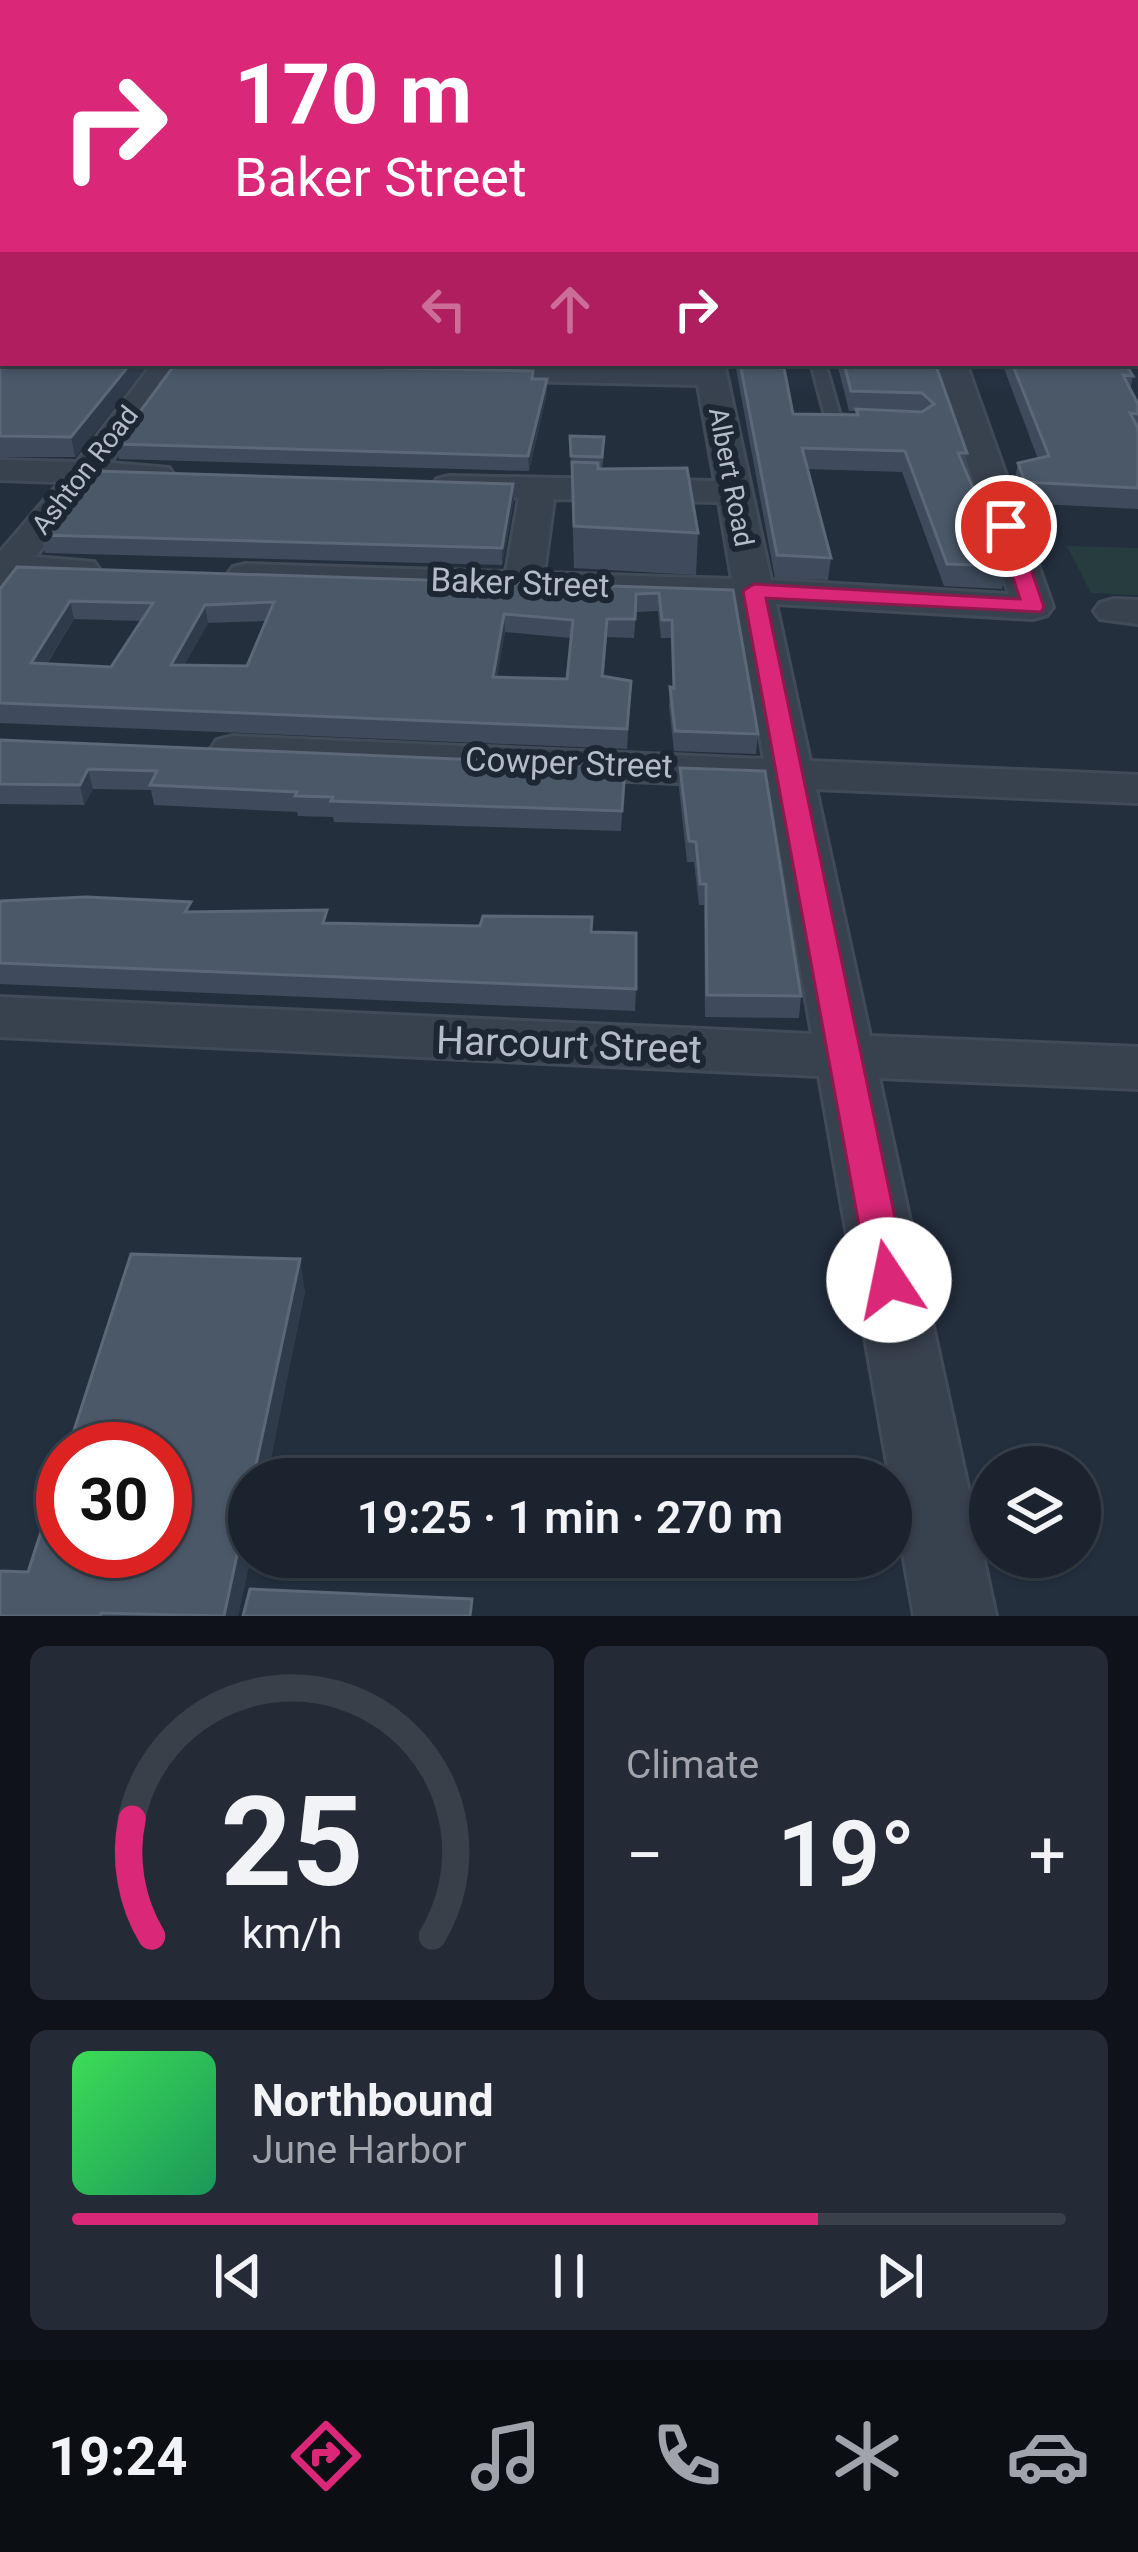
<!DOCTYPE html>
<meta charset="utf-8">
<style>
:root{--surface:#1b232e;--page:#242b36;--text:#f1f3f6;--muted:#a0a4aa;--line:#39404a;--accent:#db2777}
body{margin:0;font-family:Roboto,sans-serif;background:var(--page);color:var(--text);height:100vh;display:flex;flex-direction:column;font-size:45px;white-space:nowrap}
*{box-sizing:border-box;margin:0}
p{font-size:39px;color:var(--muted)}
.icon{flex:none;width:66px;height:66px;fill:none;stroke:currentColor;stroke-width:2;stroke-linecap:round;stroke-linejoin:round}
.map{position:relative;height:1616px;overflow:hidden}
.panel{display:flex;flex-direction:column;gap:30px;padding:30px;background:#0f1319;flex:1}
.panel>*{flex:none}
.top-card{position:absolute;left:0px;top:0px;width:1140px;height:366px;box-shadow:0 3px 9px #0004,0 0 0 3px var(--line);background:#db2777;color:#fff;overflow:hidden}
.fabs{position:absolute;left:969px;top:1446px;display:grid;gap:24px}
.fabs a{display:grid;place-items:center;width:132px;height:132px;border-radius:50%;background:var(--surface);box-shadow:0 3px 9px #0004,0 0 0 3px var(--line);font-size:60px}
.speed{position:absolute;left:36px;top:1422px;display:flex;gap:24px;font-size:60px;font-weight:700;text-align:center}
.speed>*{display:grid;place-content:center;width:156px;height:156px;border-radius:50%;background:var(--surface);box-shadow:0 3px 9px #0004,0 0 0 3px var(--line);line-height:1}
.speed .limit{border:18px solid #d22;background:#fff;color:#111}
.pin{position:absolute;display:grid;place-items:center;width:102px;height:102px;color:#fff;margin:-51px;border:6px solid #fff;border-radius:50%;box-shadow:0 3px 12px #0007}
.me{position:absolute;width:132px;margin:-66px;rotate:349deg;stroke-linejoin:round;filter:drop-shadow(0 0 9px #0008)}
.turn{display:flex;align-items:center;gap:42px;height:252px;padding:0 36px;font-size:54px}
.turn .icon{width:156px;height:156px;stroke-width:2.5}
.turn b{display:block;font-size:84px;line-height:102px}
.lanes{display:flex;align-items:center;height:114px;padding:0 36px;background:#0003;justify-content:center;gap:60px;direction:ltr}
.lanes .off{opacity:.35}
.big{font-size:90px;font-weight:600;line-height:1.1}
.panel .widget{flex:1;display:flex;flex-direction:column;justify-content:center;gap:18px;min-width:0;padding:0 42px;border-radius:18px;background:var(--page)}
.panel .dial{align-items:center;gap:0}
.dial svg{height:312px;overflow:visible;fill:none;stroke:var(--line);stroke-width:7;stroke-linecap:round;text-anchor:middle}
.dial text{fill:var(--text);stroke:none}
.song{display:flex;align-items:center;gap:36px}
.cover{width:144px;height:144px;border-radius:18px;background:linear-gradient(135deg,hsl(130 70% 55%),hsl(150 70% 35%))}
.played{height:12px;border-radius:6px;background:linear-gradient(90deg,var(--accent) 75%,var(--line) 75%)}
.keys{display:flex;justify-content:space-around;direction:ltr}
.heat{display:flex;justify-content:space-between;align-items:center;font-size:66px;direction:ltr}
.panel .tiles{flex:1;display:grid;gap:30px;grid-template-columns:1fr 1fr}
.widget:last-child{grid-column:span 2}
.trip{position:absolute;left:228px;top:1458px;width:684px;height:120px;border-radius:60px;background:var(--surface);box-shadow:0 3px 9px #0004,0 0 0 3px var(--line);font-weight:600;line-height:120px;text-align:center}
.menu{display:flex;height:192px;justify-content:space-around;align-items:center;background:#0b0e12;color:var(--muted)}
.menu .icon{width:84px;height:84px}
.menu .active{color:var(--accent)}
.menu b{font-size:54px;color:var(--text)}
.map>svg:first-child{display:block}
.green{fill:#263c3f}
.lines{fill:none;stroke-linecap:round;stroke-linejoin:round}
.service-casing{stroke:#414a57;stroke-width:6}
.minor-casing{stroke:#414a57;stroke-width:6}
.service{fill:#38414e;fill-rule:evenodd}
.minor{fill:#38414e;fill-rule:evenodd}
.wall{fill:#3f4b5c;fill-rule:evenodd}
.shaded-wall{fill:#2f3b4b}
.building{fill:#4b5868;stroke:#5c6777;stroke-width:3;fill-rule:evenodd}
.route{fill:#db2777;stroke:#8e194d;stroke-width:3}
.labels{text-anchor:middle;stroke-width:12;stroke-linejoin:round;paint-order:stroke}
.far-street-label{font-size:27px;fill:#b4bcc9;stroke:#1d2633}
.street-label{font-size:33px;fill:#b4bcc9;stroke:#1d2633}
.near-street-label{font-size:39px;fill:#b4bcc9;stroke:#1d2633}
</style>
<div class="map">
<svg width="1138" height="1616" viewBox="0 0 1138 1616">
<rect width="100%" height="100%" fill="#242f3e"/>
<!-- green -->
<path class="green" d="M1067,546L1138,548V595L1091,593Z"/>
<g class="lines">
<defs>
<path id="service" d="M811,363H825L840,415L861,417V423H827Z"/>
<g id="minor">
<rect x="1137" y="287" width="1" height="16"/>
<path d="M153,363H183L110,463L169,468L174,475L169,482L96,483L35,557L94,562L100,570L94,578L17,580L0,587V552L60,482L0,480V460L77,462Z"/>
<path d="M512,363L695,367L694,363H724L771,580L1009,594L936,363H966L1053,607L1047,615L1033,619L776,604L810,761L1138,775V803L816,789L870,1036L1138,1047V1089L879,1078L996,1616H914L819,1076L0,1037V997L812,1034L769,787L233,764L217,760L210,750L217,740L233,736L764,759L736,602L246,586L233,583L227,575L233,567L246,564L506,572L519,498L437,493L432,486L437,479L449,476L715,481L698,385L470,380L455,371L467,363ZM554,499L719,502L732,579L544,573Z"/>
<path d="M1114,599L1138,600V624L1100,619L1094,611L1100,603Z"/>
</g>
</defs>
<!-- service casing -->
<use href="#service" class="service-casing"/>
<!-- minor casing -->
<use href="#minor" class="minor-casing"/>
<!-- service -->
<use href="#service" class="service"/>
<!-- minor -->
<use href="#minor" class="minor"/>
</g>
<!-- wall -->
<g class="wall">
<path d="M0,351L149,363L75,457H0Z"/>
<path d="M735,363H783L793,414L855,415L856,411H849L837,363H935L967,453L964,469L1006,566L1002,589L944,586L902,472L808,469L831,558L828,580L775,578Z"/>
<path d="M1002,363H1125L1133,376L1130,389L1138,404V509L1021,503L1014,484L1018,463L1038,459Z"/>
<path d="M533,371V379H547V393L529,471L119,459L116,444Z"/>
<path d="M570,436L604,453L602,469L698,533L696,575L574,568Z"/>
<path d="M513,484L514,500L502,565L45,553L41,535Z"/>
<path d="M0,589L733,590L758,734L756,754L674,751L669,706L670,687L673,688L671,638H661L658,611L636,612L634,638L607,637L604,676L631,681L627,749L0,723ZM74,619L141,621L111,667L47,664ZM266,621L247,666L184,665L208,623ZM505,632L571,638L567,679L497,677Z"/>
<path d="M0,740L625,766L621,831L334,822L333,817L298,816L297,812L154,805L151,790L93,789L84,805L0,804Z"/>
<path d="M680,768L801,996L799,1018L705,1017L704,905H699L694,862H687L679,788Z"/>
<path d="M0,901L193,912L329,923L592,932L636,989L635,1011L0,984Z"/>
<path d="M305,1291L238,1616H0L28,1572Z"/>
</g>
<!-- shaded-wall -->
<g class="shaded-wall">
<path d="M131,363H149L75,457L71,437Z"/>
<path d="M547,379V393L529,471L528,456Z"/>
<path d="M513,484L514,500L502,565V548Z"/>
<path d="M70,601L74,619L35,682L31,663Z"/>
<path d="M205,605L208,623L174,684L171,665Z"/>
<path d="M504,614L505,632L494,696L493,677Z"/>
<path d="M88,769L93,789L84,805L80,785Z"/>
<path d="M300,1259L305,1291L267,1479H253Z"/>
<path d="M249,1499V1557H251L238,1616H224Z"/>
</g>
<!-- building -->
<g class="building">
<path d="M0,170H3V195L0,194Z"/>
<path d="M3,201V341L0,332V213Z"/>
<path d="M1137,209L1138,210L1137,268Z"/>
<path d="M3,350V363H131L71,437L0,436V351Z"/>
<path d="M176,363L533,371L532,379H547L528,456L116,444Z"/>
<path d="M740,363H783L793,414L858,415L856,409L922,412L934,404L922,393L851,391L844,363H935L967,453H958L1006,566L947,564L905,451L802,448L831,558L777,555Z"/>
<path d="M1012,363H1125L1133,376L1123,375L1138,404V414L1130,413L1138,428V488L1025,482L1018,463L1049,456Z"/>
<path d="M570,436L604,437L602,457L571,456Z"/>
<path d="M572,462L598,463V469L687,468L698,533L574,526Z"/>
<path d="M95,471L513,484L502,548L41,535Z"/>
<path d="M17,567L733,590L758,734L675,731L670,687L674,688L672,620H662L659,593L636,594L635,619H607L602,676L631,681L627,729L0,703V589ZM70,601L153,603L111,667L31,663ZM274,602L247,666L171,665L205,605ZM504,614L573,620L567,679L493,677Z"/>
<path d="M0,740L625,766L622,811L331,801L333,797L295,796L297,792L150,785L157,771L88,769L80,785L0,784Z"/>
<path d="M680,768L765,771L801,996L707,995L706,884H700L696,842L689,841Z"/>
<path d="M86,897L191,902L185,912L327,910L323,923L480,926L483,916L592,917L591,932L636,933V989L0,963V901Z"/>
<path d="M131,1254L300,1259L253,1479H249V1499L224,1616L101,1613L100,1616H0V1571L28,1572L63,1464V1551H165V1449H68Z"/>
<path d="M250,1589L472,1599L470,1616H243Z"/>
</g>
<!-- sky -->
<linearGradient id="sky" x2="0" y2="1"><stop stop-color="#141a22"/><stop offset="0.43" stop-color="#3f4d63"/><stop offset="1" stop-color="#3f4d63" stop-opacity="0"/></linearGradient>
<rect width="1138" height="396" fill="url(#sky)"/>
<!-- route -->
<path class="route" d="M1006,519L1016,526L1044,607L1041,612L766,598L908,1280L902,1292L889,1296L875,1292L869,1280L743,591L754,584L1020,599L996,526Z"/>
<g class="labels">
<!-- far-street labels -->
<g class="far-street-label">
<text transform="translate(85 470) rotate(-52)" y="9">Ashton Road</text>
<text transform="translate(731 477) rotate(79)" y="9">Albert Road</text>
</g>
<!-- street labels -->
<g class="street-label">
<text transform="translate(520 582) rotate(2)" y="12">Baker Street</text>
<text transform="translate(569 762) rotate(2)" y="12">Cowper Street</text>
</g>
<!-- near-street labels -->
<g class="near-street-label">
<text transform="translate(569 1044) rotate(2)" y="14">Harcourt Street</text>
</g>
</g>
</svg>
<div class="fabs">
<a><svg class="icon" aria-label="layers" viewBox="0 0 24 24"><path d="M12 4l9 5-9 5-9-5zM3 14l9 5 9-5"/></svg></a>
</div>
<div class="speed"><div class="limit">30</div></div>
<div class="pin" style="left:1006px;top:526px;background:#d93025"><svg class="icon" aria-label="arrive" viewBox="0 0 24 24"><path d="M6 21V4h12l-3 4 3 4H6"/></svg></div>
<svg class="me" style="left:889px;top:1280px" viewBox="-20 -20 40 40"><circle r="19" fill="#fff"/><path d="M0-13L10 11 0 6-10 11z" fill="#db2777"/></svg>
<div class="trip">19:25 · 1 min · 270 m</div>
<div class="top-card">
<div class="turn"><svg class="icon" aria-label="right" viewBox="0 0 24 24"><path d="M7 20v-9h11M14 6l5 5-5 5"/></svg><div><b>170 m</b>Baker Street</div></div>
<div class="lanes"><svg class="icon off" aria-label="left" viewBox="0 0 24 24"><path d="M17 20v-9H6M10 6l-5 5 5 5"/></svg><svg class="icon off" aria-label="ahead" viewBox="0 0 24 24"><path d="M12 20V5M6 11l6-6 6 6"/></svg><svg class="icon" aria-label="right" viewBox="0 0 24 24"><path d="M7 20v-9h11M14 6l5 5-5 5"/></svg></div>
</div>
</div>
<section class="panel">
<div class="tiles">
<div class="widget dial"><svg viewBox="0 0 100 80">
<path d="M14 69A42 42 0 1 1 86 69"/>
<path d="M14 69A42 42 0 0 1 9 39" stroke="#db2777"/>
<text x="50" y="56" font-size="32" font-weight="700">25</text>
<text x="50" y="72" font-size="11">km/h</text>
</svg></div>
<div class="widget"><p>Climate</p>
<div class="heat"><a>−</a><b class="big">19°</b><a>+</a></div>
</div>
<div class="widget">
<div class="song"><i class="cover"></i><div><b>Northbound</b><p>June Harbor</p></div></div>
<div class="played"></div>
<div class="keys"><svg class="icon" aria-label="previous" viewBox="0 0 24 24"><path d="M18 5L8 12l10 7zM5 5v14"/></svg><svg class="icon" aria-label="pause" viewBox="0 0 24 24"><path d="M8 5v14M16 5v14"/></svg><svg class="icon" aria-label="next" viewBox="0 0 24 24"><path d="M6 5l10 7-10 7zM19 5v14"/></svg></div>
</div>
</div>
</section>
<nav class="menu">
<b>19:24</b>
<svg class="icon active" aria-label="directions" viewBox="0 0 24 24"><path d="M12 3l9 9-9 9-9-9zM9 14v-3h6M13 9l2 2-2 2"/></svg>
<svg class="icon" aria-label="music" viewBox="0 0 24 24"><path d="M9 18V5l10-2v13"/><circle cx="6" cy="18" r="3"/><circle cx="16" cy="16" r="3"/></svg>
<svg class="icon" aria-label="phone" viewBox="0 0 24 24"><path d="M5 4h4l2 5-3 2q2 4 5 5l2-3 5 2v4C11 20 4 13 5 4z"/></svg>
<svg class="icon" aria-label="climate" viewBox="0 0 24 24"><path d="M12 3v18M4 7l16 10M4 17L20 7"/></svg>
<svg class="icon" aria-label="car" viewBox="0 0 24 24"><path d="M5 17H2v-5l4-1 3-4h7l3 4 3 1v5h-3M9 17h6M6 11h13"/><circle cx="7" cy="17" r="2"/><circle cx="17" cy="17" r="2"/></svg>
</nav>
